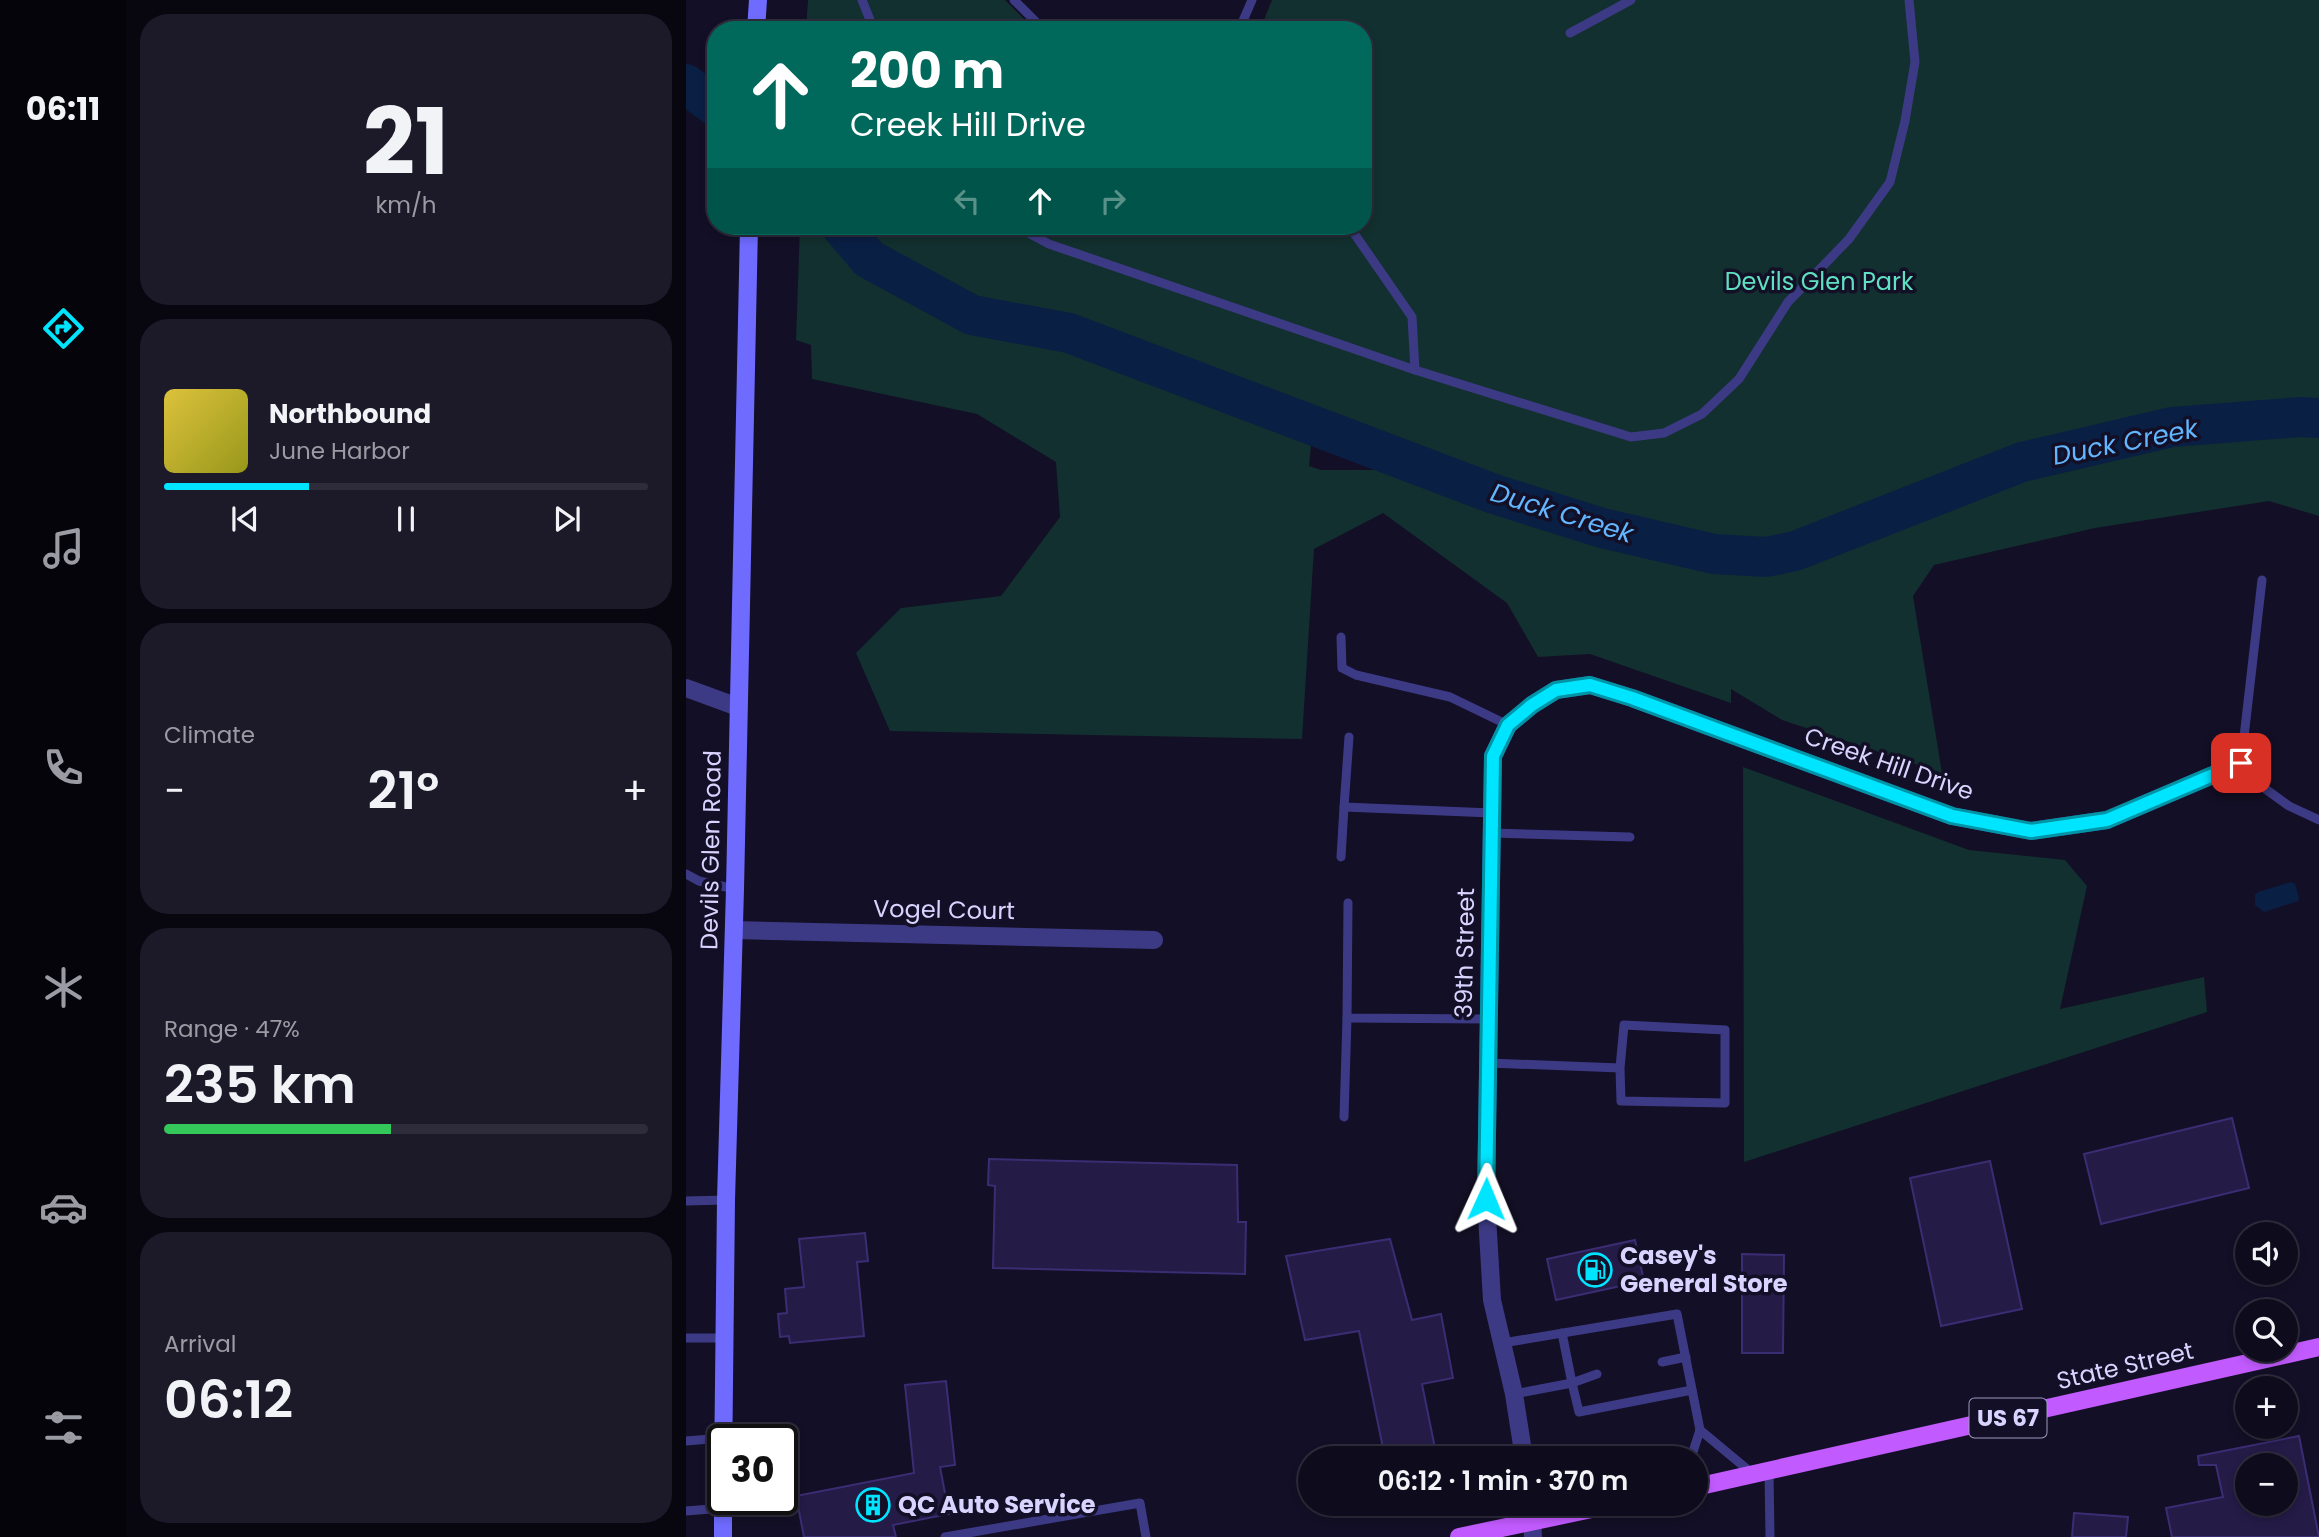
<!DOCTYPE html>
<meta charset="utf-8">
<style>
:root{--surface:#0e0b1c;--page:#1c1929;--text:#f1f3f6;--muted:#9b9ba3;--line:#2e2b3b;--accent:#00e5ff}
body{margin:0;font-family:Poppins,sans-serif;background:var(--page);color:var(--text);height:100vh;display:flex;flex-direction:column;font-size:26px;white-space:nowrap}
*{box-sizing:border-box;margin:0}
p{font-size:23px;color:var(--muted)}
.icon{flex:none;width:38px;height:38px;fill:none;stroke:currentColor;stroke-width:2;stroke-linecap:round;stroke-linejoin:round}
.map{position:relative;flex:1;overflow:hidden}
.panel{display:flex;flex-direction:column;gap:14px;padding:14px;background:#08060f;width:560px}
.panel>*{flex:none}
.banner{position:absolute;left:21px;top:21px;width:665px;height:214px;border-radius:28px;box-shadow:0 4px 10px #0003,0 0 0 2px var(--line);background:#00695c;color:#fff;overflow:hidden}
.tools{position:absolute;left:1549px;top:1222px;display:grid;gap:14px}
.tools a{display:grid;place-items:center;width:63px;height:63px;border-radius:50%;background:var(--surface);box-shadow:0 4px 10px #0003,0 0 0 2px var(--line);font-size:35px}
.speed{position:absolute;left:21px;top:1424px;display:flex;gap:14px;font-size:35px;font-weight:700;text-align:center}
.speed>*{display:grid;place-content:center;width:91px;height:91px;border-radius:50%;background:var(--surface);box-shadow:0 4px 10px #0003,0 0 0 2px var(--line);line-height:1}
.speed .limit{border:4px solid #111;border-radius:10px;background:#fff;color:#111}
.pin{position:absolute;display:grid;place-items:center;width:60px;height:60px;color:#fff;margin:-30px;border-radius:14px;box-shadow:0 4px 10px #0006}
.me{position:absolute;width:77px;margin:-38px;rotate:1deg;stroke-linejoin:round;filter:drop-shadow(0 0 5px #0008)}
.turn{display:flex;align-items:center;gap:24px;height:147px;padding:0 28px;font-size:32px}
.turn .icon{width:91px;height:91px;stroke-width:2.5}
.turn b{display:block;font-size:49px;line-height:60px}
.lanes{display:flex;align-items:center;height:66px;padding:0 28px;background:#0003;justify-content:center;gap:35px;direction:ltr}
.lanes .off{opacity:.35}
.big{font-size:52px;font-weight:600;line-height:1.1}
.panel .tile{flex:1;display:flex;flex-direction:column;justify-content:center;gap:10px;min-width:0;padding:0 24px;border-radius:28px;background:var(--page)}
.panel .dial{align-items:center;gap:0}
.dial b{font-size:91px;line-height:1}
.song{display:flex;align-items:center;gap:21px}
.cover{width:84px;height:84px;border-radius:10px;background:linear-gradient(135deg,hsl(50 70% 55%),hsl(60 70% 35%))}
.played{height:7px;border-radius:4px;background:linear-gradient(90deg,var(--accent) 30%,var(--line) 30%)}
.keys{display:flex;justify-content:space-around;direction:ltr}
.heat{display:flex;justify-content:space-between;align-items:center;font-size:38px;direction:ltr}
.charge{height:10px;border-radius:5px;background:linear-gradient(90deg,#34c759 47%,var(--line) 0)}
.trip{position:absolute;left:612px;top:1446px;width:410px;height:70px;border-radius:35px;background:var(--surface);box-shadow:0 4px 10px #0003,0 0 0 2px var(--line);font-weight:600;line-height:70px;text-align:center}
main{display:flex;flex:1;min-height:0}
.menu{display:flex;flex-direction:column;width:126px;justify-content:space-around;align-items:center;background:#06040b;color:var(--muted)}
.menu .icon{width:49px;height:49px}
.menu .current{color:var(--accent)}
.menu b{font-size:32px;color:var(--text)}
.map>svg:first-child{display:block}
.green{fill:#12302f;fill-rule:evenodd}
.water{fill:#0a1f44}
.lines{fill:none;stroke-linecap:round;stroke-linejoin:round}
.river{stroke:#0a1f44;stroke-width:40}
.building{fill:#241b47;stroke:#3b2d73;stroke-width:2;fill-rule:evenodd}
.service{stroke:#3d3a85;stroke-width:9}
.minor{stroke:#3d3a85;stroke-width:18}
.tertiary{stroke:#3d3a85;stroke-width:18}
.secondary{stroke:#6f6bff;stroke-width:18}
.primary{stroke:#c25bff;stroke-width:18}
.route-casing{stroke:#0095a6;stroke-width:18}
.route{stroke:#00e5ff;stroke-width:12}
.labels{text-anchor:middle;stroke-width:7;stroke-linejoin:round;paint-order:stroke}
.shield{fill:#130f26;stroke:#9e99be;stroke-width:2}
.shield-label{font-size:23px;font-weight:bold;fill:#d9d4ff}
.park-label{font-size:24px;fill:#5fe0c0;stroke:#130f26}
.street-label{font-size:24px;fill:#d9d4ff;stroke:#130f26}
.poi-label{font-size:24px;font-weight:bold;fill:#d9d4ff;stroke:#130f26;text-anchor:start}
.water-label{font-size:26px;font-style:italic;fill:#62b6ff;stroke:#130f26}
</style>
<main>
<nav class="menu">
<b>06:11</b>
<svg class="icon current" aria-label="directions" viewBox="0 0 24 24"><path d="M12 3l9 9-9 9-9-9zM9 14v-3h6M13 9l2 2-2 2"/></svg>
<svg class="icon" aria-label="music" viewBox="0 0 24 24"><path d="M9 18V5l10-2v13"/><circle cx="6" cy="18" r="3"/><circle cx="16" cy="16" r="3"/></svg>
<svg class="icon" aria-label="phone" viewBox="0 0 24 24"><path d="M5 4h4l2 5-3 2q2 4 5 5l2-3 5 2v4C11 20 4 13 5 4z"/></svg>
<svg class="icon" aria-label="climate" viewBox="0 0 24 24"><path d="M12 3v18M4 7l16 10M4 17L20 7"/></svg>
<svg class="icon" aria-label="car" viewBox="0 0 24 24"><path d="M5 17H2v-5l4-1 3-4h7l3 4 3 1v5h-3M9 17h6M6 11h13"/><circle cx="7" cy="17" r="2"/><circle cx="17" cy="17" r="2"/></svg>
<svg class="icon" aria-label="filters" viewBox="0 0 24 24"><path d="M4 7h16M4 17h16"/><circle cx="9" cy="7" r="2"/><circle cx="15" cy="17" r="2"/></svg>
</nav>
<section class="panel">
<div class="tile dial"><b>21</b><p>km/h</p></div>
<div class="tile">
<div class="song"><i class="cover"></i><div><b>Northbound</b><p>June Harbor</p></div></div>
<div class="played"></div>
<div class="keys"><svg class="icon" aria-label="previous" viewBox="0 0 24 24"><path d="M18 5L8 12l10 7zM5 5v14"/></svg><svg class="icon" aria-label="pause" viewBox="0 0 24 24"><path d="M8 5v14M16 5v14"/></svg><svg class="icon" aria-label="next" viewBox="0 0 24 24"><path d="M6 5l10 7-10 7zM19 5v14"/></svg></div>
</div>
<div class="tile"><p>Climate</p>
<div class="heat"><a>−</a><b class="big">21°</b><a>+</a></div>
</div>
<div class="tile"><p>Range · 47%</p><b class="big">235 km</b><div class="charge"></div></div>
<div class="tile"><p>Arrival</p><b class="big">06:12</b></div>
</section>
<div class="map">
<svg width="1633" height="1537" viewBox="0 0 1633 1537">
<rect width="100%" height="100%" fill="#130f26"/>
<!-- green -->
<g class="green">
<path d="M122,0H319L349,30H120Z"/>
<path d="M586,0H1633V516L1583,501L1409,528L1248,565L1227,596L1256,773L1096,720L1045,689V703L904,654L852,657L821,603L697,513L628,549L616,739L204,731L170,653L215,608L315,596L374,517L370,462L291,414L126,379L125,345L110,340L114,226H677V30H574ZM625,445L744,470L754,488L698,470H635L623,466Z"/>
<path d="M1057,767L1283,850L1379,860L1401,886L1374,1009L1518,977L1521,1012L1058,1162Z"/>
</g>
<!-- water -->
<path class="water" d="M1605,882L1609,884L1613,897L1612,901L1578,912L1569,905V895L1572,892Z"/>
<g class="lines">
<!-- river -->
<g class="river">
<path d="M0,84L30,107"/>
<path d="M155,226L183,259L286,315L383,333L808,494L916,528L1028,554L1080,557L1109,551L1336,462L1486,427L1615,417L1633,418"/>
</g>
</g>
<!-- building -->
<g class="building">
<path d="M1546,1118L1563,1188L1415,1224L1398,1154Z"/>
<path d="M303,1159L551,1165L552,1222H560L559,1274L307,1268L309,1186L302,1185Z"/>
<path d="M1304,1161L1336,1309L1255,1326L1224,1178Z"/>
<path d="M179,1233L182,1261L171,1262L178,1336L104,1343L103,1336L94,1337L92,1314L101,1313L99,1289L118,1287L113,1239Z"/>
<path d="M704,1239L726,1320L755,1314L767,1378L736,1384L751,1458H699L673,1331L619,1340L600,1256Z"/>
<path d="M949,1240L958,1281L870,1300L861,1259Z"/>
<path d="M1056,1254L1098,1255L1097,1353H1056Z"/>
<path d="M260,1381L269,1465L254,1467L263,1514L207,1525L210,1537H118L110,1496L228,1473L219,1385Z"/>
<path d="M1613,1436L1633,1537H1486L1480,1508L1537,1497L1530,1465H1513L1512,1456ZM1561,1465H1600V1503H1561Z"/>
<path d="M1388,1513L1442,1517L1440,1537H1386Z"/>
</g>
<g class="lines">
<!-- service -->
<g class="service">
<path d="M176,0L188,30"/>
<path d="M328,0L358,30"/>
<path d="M553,30L566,0"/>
<path d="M884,33L945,0"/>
<path d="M329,226L363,244L729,370L945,437L978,433L1016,414L1053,379L1102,302L1163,239L1204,182L1219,121L1229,62L1223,0"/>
<path d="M663,226L726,317L729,370"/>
<path d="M1576,580L1555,763L1574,785L1603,806L1633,820"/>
<path d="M655,637L656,668L670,675L764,697L822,725"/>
<path d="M663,737L658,807L806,813"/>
<path d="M806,833L944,837"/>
<path d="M655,857L658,807"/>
<path d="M0,874L13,881L49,889"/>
<path d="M662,903L661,1018L802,1019"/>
<path d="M803,1063L934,1068L938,1025L1039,1030V1103L935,1101L934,1068"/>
<path d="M658,1117L661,1018"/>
<path d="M0,1201L40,1200"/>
<path d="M0,1338H39"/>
<path d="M817,1343L991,1314L1014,1430"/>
<path d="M976,1362L1000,1357"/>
<path d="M911,1374L886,1383L893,1412L1006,1390"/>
<path d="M828,1394L886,1383L876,1333"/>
<path d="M0,1441L36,1438"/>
<path d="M1005,1458L1014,1430L1067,1474"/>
<path d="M1083,1472L1084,1537"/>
<path d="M0,1511L37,1508"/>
<path d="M259,1537L454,1503L460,1537"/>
</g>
<!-- minor -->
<g class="minor">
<path d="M48,930L468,940"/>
<path d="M838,1458L828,1394L806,1300L800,1199L807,756L822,725L846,705L870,690L904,685L946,698L1266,816L1345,831L1421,820L1555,763"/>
<path d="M845,1503L847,1537"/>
</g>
<!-- tertiary -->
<path class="tertiary" d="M0,688L52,707"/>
<!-- secondary -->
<g class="secondary">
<path d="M70,30L72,0"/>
<path d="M37,1474L40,1200L49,889L63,226"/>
<path d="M37,1537V1500"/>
</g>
<!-- primary -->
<g class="primary">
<path d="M1010,1487L1633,1347"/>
<path d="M773,1537L934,1503"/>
</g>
</g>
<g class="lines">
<defs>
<path id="route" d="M800,1199L807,756L822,725L846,705L870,690L904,685L946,698L1266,816L1345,831L1421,820L1555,763"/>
</defs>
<!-- route casing -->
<use href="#route" class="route-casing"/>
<!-- route -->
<use href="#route" class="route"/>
</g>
<!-- icons -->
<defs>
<symbol id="fuel-ring" viewBox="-11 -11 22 22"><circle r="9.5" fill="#130f26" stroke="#00e5ff" stroke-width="1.5"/><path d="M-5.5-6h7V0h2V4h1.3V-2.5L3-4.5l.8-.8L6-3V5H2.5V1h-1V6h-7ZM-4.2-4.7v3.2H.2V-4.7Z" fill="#00e5ff"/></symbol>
<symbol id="building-ring" viewBox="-11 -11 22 22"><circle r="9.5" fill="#130f26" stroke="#00e5ff" stroke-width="1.5"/><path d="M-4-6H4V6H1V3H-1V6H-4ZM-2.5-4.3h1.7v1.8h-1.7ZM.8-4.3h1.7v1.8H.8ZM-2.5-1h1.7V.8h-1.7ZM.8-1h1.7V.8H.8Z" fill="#00e5ff"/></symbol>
</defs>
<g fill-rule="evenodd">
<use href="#fuel-ring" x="890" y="1251" width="38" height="38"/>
<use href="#building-ring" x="168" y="1486" width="38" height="38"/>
</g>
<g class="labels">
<!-- shield labels -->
<rect class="shield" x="1283.5" y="1398.5" width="77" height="39" rx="5"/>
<g class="shield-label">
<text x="1322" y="1426">US 67</text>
</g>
<!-- park labels -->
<g class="park-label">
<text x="1133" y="290">Devils Glen Park</text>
</g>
<!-- street labels -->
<g class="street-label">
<text transform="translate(1203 764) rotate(19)" y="8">Creek Hill Drive</text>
<text transform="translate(25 850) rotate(-89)" y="8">Devils Glen Road</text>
<text transform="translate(258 910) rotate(1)" y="8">Vogel Court</text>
<text transform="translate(779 953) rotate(-89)" y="8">39th Street</text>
<text transform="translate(1439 1366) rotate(-13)" y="8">State Street</text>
</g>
<!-- poi labels -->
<g class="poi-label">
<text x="934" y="1264">Casey's<tspan x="934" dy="28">General Store</tspan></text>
<text x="212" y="1513">QC Auto Service</text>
</g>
<!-- water labels -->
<g class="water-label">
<text transform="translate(1439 442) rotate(-11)" y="9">Duck Creek</text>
<text transform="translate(876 513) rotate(17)" y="9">Duck Creek</text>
</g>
</g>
</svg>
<div class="tools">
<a><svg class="icon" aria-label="sound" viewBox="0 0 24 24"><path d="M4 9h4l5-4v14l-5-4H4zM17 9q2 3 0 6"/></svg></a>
<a><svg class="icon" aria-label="search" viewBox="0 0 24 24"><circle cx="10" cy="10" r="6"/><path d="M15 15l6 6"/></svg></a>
<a>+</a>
<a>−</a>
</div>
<div class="speed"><div class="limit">30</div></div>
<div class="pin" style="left:1555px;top:763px;background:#d93025"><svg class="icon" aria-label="arrive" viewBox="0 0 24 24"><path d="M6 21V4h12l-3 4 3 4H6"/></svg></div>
<svg class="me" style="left:800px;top:1199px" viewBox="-20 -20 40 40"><path d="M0-17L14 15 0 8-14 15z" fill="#00e5ff" stroke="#fff" stroke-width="4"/></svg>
<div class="trip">06:12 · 1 min · 370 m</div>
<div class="banner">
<div class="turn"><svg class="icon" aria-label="ahead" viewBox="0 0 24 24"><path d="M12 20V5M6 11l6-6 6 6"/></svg><div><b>200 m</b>Creek Hill Drive</div></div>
<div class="lanes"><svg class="icon off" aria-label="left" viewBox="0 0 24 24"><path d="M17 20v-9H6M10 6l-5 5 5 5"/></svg><svg class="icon" aria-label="ahead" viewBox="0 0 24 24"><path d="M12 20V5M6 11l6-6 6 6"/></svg><svg class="icon off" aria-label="right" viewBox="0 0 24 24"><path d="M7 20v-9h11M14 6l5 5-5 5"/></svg></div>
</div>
</div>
</main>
